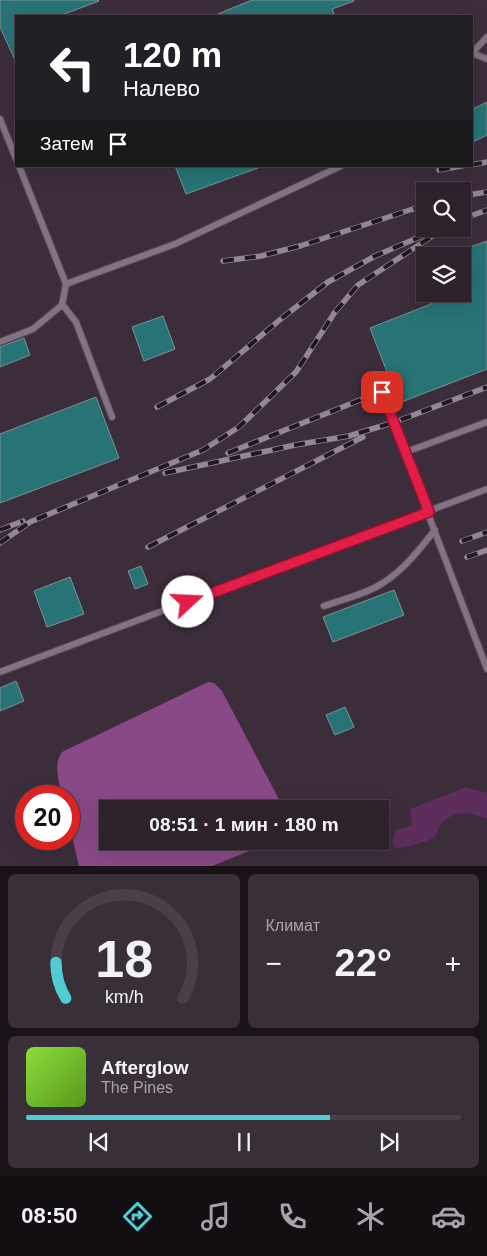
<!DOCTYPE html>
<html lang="ru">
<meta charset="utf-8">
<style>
:root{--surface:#2d222c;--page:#392f38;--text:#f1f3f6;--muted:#a7a4a9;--line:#483f48;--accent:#51ccd2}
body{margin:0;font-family:Arial,sans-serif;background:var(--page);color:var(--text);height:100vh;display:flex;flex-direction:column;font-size:19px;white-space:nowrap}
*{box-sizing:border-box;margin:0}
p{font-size:16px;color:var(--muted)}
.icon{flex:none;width:28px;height:28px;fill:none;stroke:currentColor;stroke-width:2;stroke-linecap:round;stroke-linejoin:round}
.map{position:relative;height:866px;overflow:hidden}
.side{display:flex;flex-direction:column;gap:8px;padding:8px;background:#191318;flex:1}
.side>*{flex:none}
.banner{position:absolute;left:15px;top:15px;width:458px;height:152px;border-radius:0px;box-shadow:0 5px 20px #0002,0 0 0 1px var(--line);background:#202124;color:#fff;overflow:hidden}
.tools{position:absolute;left:416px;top:182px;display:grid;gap:10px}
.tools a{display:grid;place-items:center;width:55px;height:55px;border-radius:0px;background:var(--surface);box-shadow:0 5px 20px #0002,0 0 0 1px var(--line);font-size:25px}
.speed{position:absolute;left:15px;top:785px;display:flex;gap:10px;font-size:25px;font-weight:700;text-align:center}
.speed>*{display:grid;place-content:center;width:65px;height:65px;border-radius:50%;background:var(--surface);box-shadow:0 5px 20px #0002,0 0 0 1px var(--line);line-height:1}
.speed .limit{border:8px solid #d22;background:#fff;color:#111}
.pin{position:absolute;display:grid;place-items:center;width:42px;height:42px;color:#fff;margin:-21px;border-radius:10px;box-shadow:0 2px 8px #0006}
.me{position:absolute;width:55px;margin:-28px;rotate:70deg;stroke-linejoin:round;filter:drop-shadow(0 0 4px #0008)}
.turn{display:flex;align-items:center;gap:18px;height:105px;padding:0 25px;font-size:22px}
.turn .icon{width:65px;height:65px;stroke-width:2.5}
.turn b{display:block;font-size:35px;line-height:42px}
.then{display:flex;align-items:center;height:48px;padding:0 25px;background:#0003;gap:10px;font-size:19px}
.big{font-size:38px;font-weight:600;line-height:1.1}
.side .card{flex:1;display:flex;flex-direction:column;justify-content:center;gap:8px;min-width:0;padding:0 18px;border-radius:8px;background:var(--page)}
.side .dial{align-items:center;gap:0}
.dial svg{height:130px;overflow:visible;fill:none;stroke:var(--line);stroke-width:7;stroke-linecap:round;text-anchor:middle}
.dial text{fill:var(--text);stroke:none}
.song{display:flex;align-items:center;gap:15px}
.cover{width:60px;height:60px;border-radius:8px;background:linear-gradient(135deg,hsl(90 70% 55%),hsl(90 70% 35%))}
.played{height:5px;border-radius:2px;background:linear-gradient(90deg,var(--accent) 70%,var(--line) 70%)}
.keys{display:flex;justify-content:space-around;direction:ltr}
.heat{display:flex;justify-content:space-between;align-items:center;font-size:28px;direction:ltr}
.side .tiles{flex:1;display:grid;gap:8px;grid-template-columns:1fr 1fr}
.card:last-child{grid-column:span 2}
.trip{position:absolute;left:99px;top:800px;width:290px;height:50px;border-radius:0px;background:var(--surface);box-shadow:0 5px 20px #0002,0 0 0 1px var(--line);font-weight:600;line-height:50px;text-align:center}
.menu{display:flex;height:80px;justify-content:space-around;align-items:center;background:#120e12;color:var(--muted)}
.menu .icon{width:35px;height:35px}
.menu .selected{color:var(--accent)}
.menu b{font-size:22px;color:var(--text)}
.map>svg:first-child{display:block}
.green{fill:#5d2d5b}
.water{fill:#894987}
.building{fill:#277376;stroke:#789596}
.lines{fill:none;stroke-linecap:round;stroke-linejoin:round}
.service-casing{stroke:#554955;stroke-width:8}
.service{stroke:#837282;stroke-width:6}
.rail-casing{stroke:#938793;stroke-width:5.5}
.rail{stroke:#1f181f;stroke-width:4;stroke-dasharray:11;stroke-linecap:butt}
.route-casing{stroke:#92132f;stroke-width:12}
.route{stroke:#e11d48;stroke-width:9}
</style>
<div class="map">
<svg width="487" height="866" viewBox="0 0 487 866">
<rect width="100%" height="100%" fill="#3c2d3b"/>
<!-- green -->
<path class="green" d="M466,787L487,793V819C471,812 455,809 441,824C438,827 438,832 436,835C427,844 407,846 395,849L392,841L396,830L412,825L410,809Z"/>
<!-- water -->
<path class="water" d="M208,682L214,683L222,691L284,809H108V841H274L212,866H79L69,824V796H62C59,783 53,764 62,752Z"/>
<!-- building -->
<g class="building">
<path d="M0,0H98L99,1L59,16H16L15,60L0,27Z"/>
<path d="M252,0H354V1L332,9L335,16H213Z"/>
<path d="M487,102V135L471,143V110Z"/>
<path d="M175,166H258V168L186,194Z"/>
<path d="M487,241V369L399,403L370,328L431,304L427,294H462V250Z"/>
<path d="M163,316L175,349L144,361L132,327Z"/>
<path d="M24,338L30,355L0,367V347Z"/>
<path d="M96,397L119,458L0,503V434Z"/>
<path d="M141,566L148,584L135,589L128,571Z"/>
<path d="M70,577L84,614L47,627L34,591Z"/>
<path d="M394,590L404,615L333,642L323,617Z"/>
<path d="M16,681L24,701L0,711V688Z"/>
<path d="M345,707L354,727L335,735L326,715Z"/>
</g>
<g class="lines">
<defs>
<g id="service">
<path d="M472,53L487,59"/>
<path d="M471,54L487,37"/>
<path d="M0,119L16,159"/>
<path d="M66,284L175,244L341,166"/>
<path d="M62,304L76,322L112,417"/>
<path d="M0,342L33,329L62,305L66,284L19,166"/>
<path d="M382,393L487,669"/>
<path d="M406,452L487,422"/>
<path d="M324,606C341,600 361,595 376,587C401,574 418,551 435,530"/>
<path d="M0,672L487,489"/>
</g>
</defs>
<!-- service casing -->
<use href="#service" class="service-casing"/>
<!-- service -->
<use href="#service" class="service"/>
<defs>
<g id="rail">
<path d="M471,165L487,162"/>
<path d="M439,170L462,166"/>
<path d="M462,196L487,192"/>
<path d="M462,219L487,210"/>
<path d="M223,261L261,256L300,246L425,205"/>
<path d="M157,407L210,379L282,318L328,282L375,256L422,236"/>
<path d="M228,453L390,388"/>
<path d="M165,473L295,445L349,436L395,422L487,387"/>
<path d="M0,530L23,521"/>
<path d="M462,541L487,532"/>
<path d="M0,543L30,522L203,450L239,427L296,372L335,312L358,285L443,229"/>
<path d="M148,547L363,437"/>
<path d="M467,557L487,550"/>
</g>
</defs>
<!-- rail casing -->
<use href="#rail" class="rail-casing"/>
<!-- rail -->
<use href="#rail" class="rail"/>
</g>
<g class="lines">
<defs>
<path id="route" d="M188,602L429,512L382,392"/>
</defs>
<!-- route casing -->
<use href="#route" class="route-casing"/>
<!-- route -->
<use href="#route" class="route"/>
</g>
</svg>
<div class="tools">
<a><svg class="icon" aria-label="search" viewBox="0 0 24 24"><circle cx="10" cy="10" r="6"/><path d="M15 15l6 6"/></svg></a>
<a><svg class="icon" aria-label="layers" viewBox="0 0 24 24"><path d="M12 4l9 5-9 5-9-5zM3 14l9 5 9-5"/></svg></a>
</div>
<div class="speed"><div class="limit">20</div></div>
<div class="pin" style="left:382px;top:392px;background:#d93025"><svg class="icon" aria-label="arrive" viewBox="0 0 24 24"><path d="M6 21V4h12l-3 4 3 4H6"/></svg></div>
<svg class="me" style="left:188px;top:602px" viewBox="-20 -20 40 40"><circle r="19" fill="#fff"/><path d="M0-13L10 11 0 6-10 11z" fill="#e11d48"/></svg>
<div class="trip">08:51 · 1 мин · 180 m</div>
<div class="banner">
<div class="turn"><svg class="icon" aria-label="left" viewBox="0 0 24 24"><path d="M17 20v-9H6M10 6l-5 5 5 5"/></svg><div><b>120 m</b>Налево</div></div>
<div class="then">Затем<svg class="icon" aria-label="arrive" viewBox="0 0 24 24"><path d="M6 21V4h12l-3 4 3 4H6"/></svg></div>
</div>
</div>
<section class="side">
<div class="tiles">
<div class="card dial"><svg viewBox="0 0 100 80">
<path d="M14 69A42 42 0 1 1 86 69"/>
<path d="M14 69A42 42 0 0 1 8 47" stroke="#51ccd2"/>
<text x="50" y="56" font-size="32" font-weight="700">18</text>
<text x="50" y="72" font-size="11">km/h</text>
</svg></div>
<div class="card"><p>Климат</p>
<div class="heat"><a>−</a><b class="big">22°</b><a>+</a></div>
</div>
<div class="card">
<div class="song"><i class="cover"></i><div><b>Afterglow</b><p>The Pines</p></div></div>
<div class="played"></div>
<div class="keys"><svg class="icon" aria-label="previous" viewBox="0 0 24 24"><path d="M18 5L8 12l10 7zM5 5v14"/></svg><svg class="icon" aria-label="pause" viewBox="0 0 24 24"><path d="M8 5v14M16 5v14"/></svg><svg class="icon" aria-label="next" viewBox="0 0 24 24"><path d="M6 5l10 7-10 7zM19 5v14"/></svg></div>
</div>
</div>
</section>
<nav class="menu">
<b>08:50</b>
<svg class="icon selected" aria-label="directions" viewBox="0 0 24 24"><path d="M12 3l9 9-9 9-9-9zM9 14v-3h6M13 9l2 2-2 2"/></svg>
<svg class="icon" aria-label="music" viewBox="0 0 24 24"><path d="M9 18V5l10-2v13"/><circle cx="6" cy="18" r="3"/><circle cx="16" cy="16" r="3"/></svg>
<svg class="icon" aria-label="phone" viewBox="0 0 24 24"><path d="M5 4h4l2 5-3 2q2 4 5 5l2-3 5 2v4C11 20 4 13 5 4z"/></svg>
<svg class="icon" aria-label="climate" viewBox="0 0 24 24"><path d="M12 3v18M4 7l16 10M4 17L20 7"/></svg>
<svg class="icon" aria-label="car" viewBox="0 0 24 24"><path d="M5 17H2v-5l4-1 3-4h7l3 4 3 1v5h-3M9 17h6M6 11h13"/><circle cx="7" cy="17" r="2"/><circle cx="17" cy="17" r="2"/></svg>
</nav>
